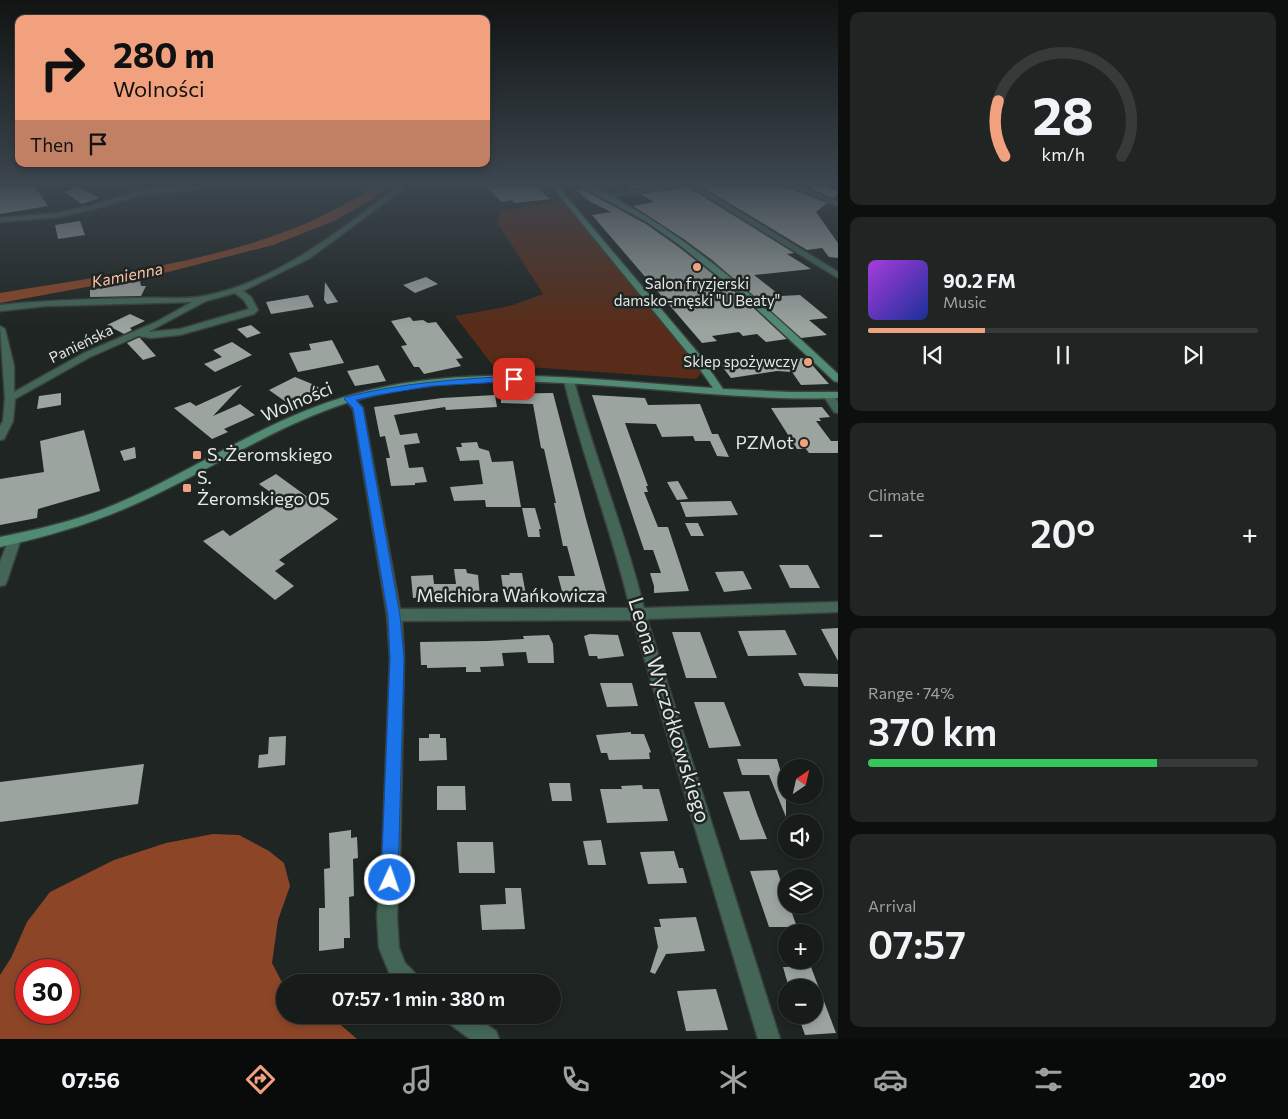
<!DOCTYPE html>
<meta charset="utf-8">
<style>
:root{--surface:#171c1a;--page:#202523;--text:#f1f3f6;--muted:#9ea1a2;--line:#363a39;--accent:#f2a17e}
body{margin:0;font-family:Commissioner,sans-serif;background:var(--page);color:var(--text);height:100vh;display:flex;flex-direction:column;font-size:19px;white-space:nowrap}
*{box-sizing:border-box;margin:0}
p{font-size:16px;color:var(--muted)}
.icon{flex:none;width:28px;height:28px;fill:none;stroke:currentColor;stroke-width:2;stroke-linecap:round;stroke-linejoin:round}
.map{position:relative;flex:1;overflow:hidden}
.panel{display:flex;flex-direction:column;gap:12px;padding:12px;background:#0d0f0e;width:450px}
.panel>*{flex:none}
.banner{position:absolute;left:15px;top:15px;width:475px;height:152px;border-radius:10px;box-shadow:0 2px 8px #0003,0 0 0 1px var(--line);background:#f2a17e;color:#111;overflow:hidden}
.needle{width:32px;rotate:34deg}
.buttons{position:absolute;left:778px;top:759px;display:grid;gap:10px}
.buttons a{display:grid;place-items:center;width:45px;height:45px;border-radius:50%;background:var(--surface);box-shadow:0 2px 8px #0003,0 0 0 1px var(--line);font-size:25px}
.speed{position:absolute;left:15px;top:959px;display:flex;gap:10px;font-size:25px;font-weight:700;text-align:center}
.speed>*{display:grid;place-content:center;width:65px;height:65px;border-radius:50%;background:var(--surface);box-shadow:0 2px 8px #0003,0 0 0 1px var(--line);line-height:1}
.speed .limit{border:8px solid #d22;background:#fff;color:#111}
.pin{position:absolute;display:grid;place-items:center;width:42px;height:42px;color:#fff;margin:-21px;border-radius:10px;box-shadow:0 2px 8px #0006}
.me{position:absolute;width:55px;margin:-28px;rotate:3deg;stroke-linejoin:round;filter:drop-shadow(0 0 4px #0008)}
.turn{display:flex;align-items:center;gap:18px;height:105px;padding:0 15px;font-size:22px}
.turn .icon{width:65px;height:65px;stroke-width:2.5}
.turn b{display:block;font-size:35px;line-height:42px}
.then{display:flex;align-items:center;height:48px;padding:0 15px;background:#0003;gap:10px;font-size:19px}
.big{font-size:38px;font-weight:600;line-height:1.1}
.panel .tile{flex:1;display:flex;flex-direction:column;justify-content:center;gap:8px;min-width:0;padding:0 18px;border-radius:10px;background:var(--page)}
.panel .dial{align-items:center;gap:0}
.dial svg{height:130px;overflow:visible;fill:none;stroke:var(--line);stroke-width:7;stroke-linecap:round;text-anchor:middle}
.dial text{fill:var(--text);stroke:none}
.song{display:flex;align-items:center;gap:15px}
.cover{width:60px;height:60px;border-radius:8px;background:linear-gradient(135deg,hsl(280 70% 55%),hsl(230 70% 35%))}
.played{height:5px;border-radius:2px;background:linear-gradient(90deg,var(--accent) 30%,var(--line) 30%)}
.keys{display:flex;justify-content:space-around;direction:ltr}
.heat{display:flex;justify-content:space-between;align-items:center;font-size:28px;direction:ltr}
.charge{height:8px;border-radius:4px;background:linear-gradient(90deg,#34c759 74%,var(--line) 0)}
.trip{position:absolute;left:276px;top:974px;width:285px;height:50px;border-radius:25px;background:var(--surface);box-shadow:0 2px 8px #0003,0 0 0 1px var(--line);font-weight:600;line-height:50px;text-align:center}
.dock{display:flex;height:80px;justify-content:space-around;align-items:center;background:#090b0a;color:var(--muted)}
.dock .icon{width:35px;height:35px}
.dock .selected{color:var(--accent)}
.dock b{font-size:22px;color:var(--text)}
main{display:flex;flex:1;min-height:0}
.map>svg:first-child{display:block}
.green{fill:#582c18}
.water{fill:#8c4627;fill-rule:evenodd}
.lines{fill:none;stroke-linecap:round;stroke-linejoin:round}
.river{fill:#8c4627;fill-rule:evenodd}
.building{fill:#9ca4a0}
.street-casing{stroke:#3a403d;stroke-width:3}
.secondary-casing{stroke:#3a403d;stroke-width:3}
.street{fill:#436657;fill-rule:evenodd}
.secondary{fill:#518b73;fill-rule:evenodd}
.route{fill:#1a73e8;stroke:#114b97}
.poi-dot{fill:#f2a17e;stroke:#1f2522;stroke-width:2}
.labels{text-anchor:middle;stroke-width:5;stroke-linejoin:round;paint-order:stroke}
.far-poi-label{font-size:15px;fill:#e3e8e6;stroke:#1f2522}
.far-street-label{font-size:15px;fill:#e3e8e6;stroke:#1f2522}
.far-water-label{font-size:16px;font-style:italic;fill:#fec0a5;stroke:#1f2522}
.street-label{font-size:18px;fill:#e3e8e6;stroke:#1f2522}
.poi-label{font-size:18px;fill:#e3e8e6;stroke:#1f2522;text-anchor:start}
.near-street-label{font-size:21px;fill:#e3e8e6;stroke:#1f2522}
</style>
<main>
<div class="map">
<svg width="838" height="1039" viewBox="0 0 838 1039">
<rect width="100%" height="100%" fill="#1f2522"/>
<!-- green -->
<path class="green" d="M560,201L564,203L703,371L704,373H701L696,379L514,366L494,367L455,316L510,306L543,294L497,222L501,210Z"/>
<!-- water -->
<path class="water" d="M213,834L239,835L269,851L284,863L290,886L278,920L272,963L285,988V1015H304L335,1020L357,1039H0V975L11,958L27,922L50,892L114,860L166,843ZM26,970H69V1012H26Z"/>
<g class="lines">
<!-- river -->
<path class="river" d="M379,183H393L373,199L334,221L273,245L168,272L0,303V293C123,272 275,257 379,183Z"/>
</g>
<!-- building -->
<g class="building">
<path d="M0,183H32L48,206L0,214Z"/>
<path d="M482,183H532L550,199L515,203L512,200L502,202Z"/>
<path d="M620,183H668L631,189Z"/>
<path d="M696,183H746L757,188L775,184L786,189L790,188L827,203L816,212L838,243V258L829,257L822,248L807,250Z"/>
<path d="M821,185L838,192V194L833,198L809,188Z"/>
<path d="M79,187L99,198L82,204L64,192Z"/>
<path d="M688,187L794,253L787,254L811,269L754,275L781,296L800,295L828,318L809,320L827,335L801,338L712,260L685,240L633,206L654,202L640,194Z"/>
<path d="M582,189L646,224L680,248L744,299L787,339L766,342L757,334L743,336L739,332L712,336L717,341L702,343L592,215L611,212L589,201L576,190Z"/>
<path d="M80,221L85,235L58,239L55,225Z"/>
<path d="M426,277L438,284L415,293L403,285Z"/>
<path d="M140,281L141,286H146L141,296L90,297V290Z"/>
<path d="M325,282L338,302L327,304L324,300Z"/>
<path d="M308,295L314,307L271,314L266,302Z"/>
<path d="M130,314L145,321L130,328L132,330L124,334L107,325Z"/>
<path d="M410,317L413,321L423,320L428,323L436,322L463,358L456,359L461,366L424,374L419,367H414L401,346L407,345L391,321Z"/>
<path d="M251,325L261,333L247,338L237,329Z"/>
<path d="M138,338H140L156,356L143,360L127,343Z"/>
<path d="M332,340L344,363L298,372L289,353L311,350L309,344Z"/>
<path d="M232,342L252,355L215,372L204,364L222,357L213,350Z"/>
<path d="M806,358L829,384L801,385L792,372L777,371L731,378L721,365L752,363L751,361Z"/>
<path d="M378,365L386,381L355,386L347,371Z"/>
<path d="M295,377L317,386L323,393L292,403L286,402L269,390Z"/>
<path d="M242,385L213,416L240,404L255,415L224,429L228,432L212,439L174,408L190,402L196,406Z"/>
<path d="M61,393V405L37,409L39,396Z"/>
<path d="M553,393L586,519L607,594L563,595L558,576H575L567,546H563L554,503H556L544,449L541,448L533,404L501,403V394Z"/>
<path d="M495,395L497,407L446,410L445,407L394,415L400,435L417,433L420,443L404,445L409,468L423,467L427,482L415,483V485L391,486L386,458H390L385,436L380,437L374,407L442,398Z"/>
<path d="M592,395L645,398L648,405L700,404L712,434H718L729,457L717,456L710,441H695L693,436L662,437L656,424L625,423L648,486H646L648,492H644L658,527H668L689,591L654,593V586L650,573H661L653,550H644Z"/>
<path d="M822,407L830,417L819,418L821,421H816L831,441H838V453H809L806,449H797L771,408Z"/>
<path d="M84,430L100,491L38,509L37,518L0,525V479L44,472L40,441Z"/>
<path d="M477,442L479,448L489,451L492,462L513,461L521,507H486L485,500L454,501L450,487L483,484L479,460L460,461L456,447H462L461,443Z"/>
<path d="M135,447L136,458L124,461L120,451Z"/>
<path d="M276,474L338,519L279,560L285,564L275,571L294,586L275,600L203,541L223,530L230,536L284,502L259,484Z"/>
<path d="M678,481L688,499L677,500L667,482Z"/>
<path d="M731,501L738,515L686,517L680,502Z"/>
<path d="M522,508H535L541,529H539L540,537H528Z"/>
<path d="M685,523H698L704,536H691Z"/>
<path d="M779,565H808L820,588H790Z"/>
<path d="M454,569H466L467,573L478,575L480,597H471L466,595L413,598L411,576L433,575L434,584H456Z"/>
<path d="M743,571L752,589L724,592L715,572Z"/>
<path d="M509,573H522L526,595H504L501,575H510Z"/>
<path d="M838,628V661L821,629Z"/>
<path d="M785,630L797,655L748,656L738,631Z"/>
<path d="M672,632H700L717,678H686Z"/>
<path d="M590,634L618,635L624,656L598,659L597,656H589L584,636Z"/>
<path d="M549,635L553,644L554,663H528L526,652L502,653L504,666L480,667L481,672H466V667L427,668V665H421L420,642L487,641L524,639L523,636Z"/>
<path d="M798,673L838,674V687L804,686Z"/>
<path d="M600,683H632L638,706L607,707Z"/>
<path d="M694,702H724L741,746L709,748Z"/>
<path d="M631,732V734H644L651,752L649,753L650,759L609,760L607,753H601L596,735Z"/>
<path d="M429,734H440V738H446L447,760L419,761V738H429Z"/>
<path d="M286,736L285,765L258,768L259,755L268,754L269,737Z"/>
<path d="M737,759H777L786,789V817L769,775H742Z"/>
<path d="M144,764L138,804L0,822V782Z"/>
<path d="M549,783H570L572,801H552Z"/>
<path d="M642,785L643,789H659L668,821L607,823L600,789H622L621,786Z"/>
<path d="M437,786H465L466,810H437Z"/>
<path d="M749,791L757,814L767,839L740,840L723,792Z"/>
<path d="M351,830V838L357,837L358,858L353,859L354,896L349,897L350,938H344V948L319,951V908H325L324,869L330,868L329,833Z"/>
<path d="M601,840L606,865H588L583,841Z"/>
<path d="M457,842H493L495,873H459Z"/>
<path d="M674,851L679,868H683L687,883L648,884L640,852Z"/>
<path d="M777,870L786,896V905H789L797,927H769L750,871Z"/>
<path d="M505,888H521L525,929L482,930L480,905L506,904Z"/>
<path d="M696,917L705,951L666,954L655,974L650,972L658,947L654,927H661L659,919Z"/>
<path d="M783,967H811L836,1033L805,1035L798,1015H814V988H789Z"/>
<path d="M716,989L728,1030L686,1031L677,991Z"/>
</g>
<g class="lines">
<defs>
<g id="street">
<path d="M210,183H221L200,189L140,195L94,209L58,217L0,222V218L58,213L90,206L139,191Z"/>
<path d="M404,183H411L310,258L243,291L251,297L258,310L254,314L180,335L151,338L138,336L90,357L15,399L13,421L4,439L0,440V426L3,421L5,398L0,326L5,329L14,366V392L84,353L156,322L192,302L46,306L0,311V305C47,300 93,299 140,298C161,297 184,300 204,296C280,281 343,227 404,183ZM235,293L244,300L249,309L180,329L148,332L206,301Z"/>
<path d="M678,183H693L838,272V278L688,185L606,198L603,196Z"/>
<path d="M783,183H791L838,202V206Z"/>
<path d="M569,378L574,381C595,458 625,531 644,608L838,602V612L647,619L780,1039H758L633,620L402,621L404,658L400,861L397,917L399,948L405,963L417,975L420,982H396L391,977L379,948L377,917L382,861L390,658L387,615L353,409L344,399L349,396L353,397L363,408L400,609L630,608C612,531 583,458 564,381Z"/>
<path d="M828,392L832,393L838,402V413L834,412L823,395Z"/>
<path d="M15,534L20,536L21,539L7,581L5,585L0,586V562L9,539L10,536Z"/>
<path d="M443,1015H472L496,1031L499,1039H470L447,1022Z"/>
</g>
<g id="secondary">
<path d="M549,183H555L699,354L723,389L790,392H838V398C685,403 528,361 376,395C297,413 229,459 157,494C107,519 55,535 0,547V537C40,529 79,520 116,504C191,472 259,424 338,399C458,360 590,380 713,388L692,358Z"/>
<path d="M575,183C592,183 612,196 627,205C706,250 771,312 838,374V382L834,381L745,298L681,246L647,222Z"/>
</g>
</defs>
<!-- street casing -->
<use href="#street" class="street-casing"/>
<!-- secondary casing -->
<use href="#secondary" class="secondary-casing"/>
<!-- street -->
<use href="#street" class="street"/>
<!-- secondary -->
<use href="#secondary" class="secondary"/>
</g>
<!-- sky -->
<linearGradient id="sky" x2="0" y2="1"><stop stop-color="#111413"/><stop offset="0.56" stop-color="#3c464f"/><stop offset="1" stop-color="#3c464f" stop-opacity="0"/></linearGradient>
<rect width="838" height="328" fill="url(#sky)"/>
<!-- route -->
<path class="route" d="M514,376L517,377V381L432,386L378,395L356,400L363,408L400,616L404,658L398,880L396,886L390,888L384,886L381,880L390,658L388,616L353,408L344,399L346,397C401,383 457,379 514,376Z"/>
<!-- markers -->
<g class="poi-dot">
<circle cx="697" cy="267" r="5"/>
<circle cx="808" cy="362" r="5"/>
<circle cx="804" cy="443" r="5"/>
<rect x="192" y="450" width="10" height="10" rx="2.5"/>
<rect x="182" y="483" width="10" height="10" rx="2.5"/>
</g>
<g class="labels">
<!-- far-poi labels -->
<g class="far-poi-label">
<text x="697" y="289">Salon fryzjerski<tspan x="697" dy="17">damsko-męski "U Beaty"</tspan></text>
<text x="798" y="367" text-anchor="end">Sklep spożywczy</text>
</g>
<!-- far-street labels -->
<g class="far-street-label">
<text transform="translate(81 344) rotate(-26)" y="5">Panieńska</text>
</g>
<!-- far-water labels -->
<g class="far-water-label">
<text transform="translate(127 275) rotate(-11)" y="6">Kamienna</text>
</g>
<!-- street labels -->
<g class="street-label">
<text transform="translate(297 402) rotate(-23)" y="6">Wolności</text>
<text x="511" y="602">Melchiora Wańkowicza</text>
</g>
<!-- poi labels -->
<g class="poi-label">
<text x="794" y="449" text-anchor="end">PZMot</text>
<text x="207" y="461">S. Żeromskiego</text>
<text x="197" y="484">S.<tspan x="197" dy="21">Żeromskiego 05</tspan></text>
</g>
<!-- near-street labels -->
<g class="near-street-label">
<text transform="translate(669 710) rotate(73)" y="7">Leona Wyczółkowskiego</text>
</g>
</g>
</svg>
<div class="buttons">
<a><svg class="needle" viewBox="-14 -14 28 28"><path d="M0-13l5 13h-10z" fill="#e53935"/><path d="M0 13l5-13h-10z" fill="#9ea1a2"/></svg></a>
<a><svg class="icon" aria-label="sound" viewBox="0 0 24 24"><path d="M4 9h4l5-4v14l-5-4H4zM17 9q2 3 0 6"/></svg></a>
<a><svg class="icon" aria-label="layers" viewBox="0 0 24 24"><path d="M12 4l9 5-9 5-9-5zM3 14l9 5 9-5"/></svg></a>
<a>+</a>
<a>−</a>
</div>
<div class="speed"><div class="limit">30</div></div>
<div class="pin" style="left:514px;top:379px;background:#d93025"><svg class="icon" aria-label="arrive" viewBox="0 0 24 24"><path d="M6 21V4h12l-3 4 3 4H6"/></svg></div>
<svg class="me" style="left:390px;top:880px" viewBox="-20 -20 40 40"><circle r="17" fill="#1a73e8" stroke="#fff" stroke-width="3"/><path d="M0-11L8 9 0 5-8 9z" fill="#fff"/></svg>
<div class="trip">07:57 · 1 min · 380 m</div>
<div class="banner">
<div class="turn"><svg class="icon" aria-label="right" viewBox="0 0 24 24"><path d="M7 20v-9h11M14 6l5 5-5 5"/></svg><div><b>280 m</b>Wolności</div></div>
<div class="then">Then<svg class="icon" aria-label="arrive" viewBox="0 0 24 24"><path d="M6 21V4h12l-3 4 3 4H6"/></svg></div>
</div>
</div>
<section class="panel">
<div class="tile dial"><svg viewBox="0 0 100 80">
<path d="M14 69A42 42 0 1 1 86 69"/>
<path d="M14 69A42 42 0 0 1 10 35" stroke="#f2a17e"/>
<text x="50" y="56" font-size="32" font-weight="700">28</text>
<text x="50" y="72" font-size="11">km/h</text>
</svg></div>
<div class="tile">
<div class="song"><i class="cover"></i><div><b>90.2 FM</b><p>Music</p></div></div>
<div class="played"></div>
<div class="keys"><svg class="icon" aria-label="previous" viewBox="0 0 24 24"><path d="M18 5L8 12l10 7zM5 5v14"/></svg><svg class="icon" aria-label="pause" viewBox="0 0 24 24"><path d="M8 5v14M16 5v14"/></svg><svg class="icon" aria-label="next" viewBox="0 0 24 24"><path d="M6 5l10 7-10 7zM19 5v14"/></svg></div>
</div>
<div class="tile"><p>Climate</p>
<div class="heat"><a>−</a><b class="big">20°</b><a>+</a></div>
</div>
<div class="tile"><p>Range · 74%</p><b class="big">370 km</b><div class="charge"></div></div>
<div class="tile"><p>Arrival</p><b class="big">07:57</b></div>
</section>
</main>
<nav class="dock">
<b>07:56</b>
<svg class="icon selected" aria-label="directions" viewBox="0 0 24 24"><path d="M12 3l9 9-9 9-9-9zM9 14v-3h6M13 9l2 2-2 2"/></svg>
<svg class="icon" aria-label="music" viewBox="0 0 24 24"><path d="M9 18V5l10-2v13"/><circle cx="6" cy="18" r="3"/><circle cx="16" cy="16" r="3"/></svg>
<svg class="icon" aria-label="phone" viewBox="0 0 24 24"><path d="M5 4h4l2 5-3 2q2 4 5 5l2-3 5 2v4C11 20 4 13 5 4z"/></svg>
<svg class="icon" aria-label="climate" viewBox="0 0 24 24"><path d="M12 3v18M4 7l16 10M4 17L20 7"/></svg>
<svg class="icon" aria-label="car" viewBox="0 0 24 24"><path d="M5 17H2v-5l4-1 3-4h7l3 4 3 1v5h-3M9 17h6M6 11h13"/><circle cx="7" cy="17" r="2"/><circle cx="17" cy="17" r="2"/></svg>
<svg class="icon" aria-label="filters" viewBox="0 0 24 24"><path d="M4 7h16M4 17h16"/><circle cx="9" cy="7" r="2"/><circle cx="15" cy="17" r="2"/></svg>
<b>20°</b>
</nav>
